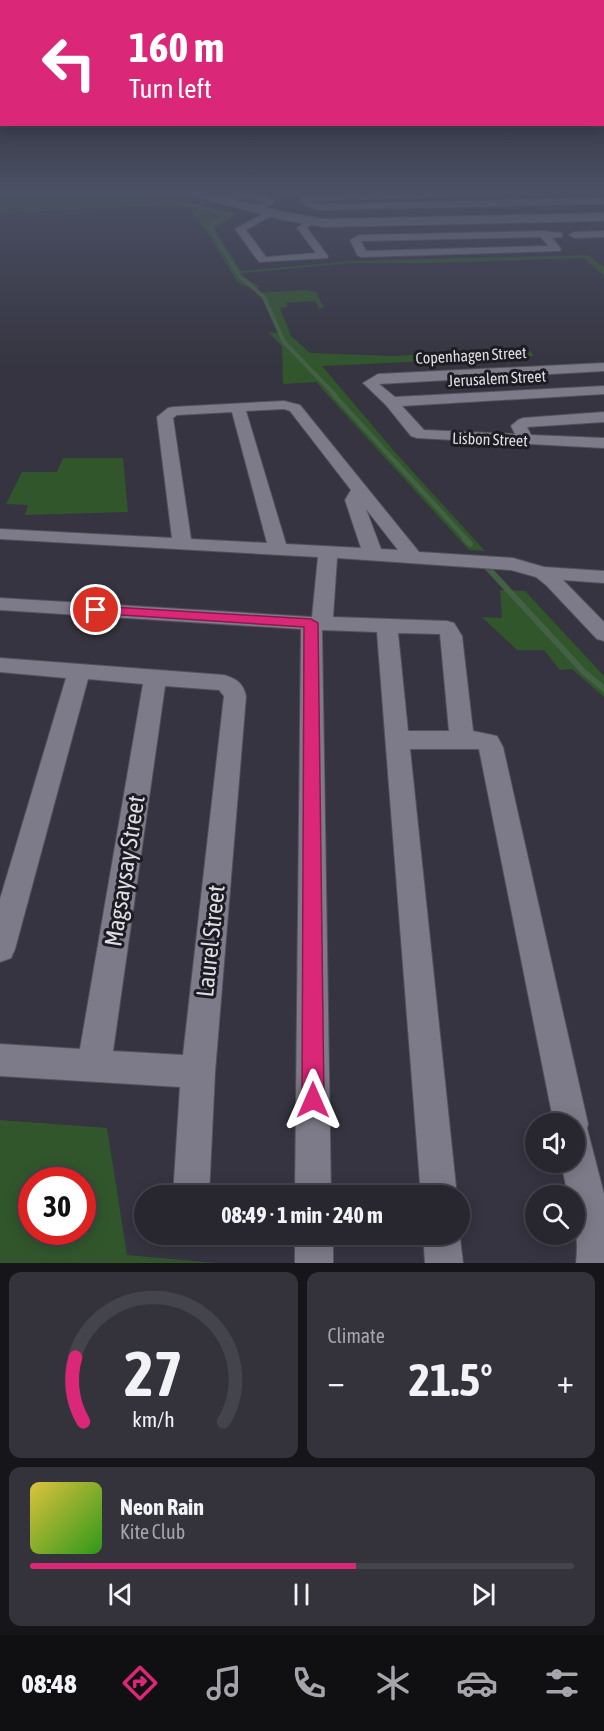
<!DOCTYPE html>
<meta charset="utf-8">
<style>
:root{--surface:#282730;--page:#34333c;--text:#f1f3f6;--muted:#a5a5ab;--line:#44444c;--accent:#db2777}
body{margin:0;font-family:"Asap Condensed",sans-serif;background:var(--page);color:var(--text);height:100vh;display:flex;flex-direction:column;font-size:22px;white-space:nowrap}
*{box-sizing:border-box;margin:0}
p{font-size:20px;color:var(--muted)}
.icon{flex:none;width:33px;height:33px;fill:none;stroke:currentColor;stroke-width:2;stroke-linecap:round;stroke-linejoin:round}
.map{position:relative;height:1263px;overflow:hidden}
.sheet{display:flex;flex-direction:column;gap:9px;padding:9px;background:#16151a;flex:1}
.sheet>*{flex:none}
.banner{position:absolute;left:0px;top:0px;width:604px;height:126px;box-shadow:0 3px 15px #0003,0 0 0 2px var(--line);background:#db2777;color:#fff;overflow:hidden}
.controls{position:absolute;left:525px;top:1113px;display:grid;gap:12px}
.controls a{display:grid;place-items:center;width:60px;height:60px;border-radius:50%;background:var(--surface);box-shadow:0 3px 15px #0003,0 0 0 2px var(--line);font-size:30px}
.speed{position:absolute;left:18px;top:1167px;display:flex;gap:12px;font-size:30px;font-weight:700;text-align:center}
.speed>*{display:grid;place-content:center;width:78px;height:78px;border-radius:50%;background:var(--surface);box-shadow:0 3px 15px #0003,0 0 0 2px var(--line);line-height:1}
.speed .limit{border:9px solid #d22;background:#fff;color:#111}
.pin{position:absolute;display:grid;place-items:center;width:51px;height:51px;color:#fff;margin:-26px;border:3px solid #fff;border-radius:50%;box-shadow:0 2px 6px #0007}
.me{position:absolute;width:66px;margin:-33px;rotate:0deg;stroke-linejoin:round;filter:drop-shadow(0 0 4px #0008)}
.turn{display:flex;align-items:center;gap:21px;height:126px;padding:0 30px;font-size:27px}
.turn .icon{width:78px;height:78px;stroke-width:2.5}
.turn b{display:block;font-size:42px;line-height:51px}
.big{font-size:45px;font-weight:700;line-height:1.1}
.sheet .card{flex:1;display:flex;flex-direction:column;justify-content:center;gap:9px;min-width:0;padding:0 21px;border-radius:12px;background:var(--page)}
.sheet .dial{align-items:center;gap:0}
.dial svg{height:156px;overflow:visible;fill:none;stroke:var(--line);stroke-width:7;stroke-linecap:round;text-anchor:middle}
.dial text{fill:var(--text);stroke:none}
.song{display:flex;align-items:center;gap:18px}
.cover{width:72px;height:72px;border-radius:9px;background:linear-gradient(135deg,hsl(50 70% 55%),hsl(110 70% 35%))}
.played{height:6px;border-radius:3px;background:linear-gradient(90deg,var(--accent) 60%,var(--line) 60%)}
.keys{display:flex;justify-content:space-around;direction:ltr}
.heat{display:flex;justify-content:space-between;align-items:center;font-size:33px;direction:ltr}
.sheet .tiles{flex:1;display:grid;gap:9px;grid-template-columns:1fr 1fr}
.card:last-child{grid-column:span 2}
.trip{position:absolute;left:134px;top:1185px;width:336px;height:60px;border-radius:30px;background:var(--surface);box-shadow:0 3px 15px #0003,0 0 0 2px var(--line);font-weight:700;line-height:60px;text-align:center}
.menu{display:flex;height:96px;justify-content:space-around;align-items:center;background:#101013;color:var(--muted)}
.menu .icon{width:42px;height:42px}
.menu .current{color:var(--accent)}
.menu b{font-size:27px;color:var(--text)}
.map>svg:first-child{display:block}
.green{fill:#31562c;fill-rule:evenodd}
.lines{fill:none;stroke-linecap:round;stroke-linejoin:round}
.stream-far3{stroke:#436245;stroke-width:3}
.stream-far2{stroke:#436245;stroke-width:4}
.stream-far1{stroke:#436245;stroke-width:4.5}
.stream{stroke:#436245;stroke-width:6}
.street-casing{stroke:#53515b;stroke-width:2}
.secondary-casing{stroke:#53515b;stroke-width:2}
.street{fill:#7d7b89;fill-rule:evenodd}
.secondary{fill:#7d7b89;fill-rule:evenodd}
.route{fill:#db2777;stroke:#8e194d;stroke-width:1.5}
.labels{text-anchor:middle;stroke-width:6;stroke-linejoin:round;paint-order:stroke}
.far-street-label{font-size:16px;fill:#dedde5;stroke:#1d1c22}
.near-street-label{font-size:24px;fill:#dedde5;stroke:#1d1c22}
</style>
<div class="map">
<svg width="604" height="1263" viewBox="0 0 604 1263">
<rect width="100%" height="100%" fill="#353440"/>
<!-- green -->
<g class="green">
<path d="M0,192H124L239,214L214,228L241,271L350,261L588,255L604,267V276L584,258L433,263H351L242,273L244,277L261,287L252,288L238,283L207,232L195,219L191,208L170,205L0,213Z"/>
<path d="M305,290L316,292L324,308H319L315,301L286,303L287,307L280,308L291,336L310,353L393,356L529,349L534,356L322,366L394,451L485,551L469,550L316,382L283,384L282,346L268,332L278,333L262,299L256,293Z"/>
<path d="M63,458H123L128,512L25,515L28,505L6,504L22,472H57Z"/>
<path d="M500,590L525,591L604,676V697L572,669L560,670L544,650H517L482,617L502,618Z"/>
<path d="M0,1120L107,1128L127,1255L216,1263H0ZM32,1180H82V1232H32Z"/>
</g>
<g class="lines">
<!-- stream-far3 -->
<path class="stream-far3" d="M153,200L188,204L231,215L212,224L210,228L240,277L246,282"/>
<!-- stream-far2 -->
<path class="stream-far2" d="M244,280L264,297L284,342L335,395"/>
<!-- stream-far1 -->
<path class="stream-far1" d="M333,394L467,540"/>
<!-- stream -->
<g class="stream">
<path d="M465,539L470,544"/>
<path d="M486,566L583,671L604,689"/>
</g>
<defs>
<g id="street">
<path d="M243,192L273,199L274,204L253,211L250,210V206L265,202L242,197L214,201L209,198L220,194Z"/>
<path d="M416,192L463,193L459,196L311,201L320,204L604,198V204L319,210L303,205L299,199L304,196Z"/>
<path d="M268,211L276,213L246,230L266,257L316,253L297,228L310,218L315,221L307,228L328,256L327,258L259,262L235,229Z"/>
<path d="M544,231L562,233V237L552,238L561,249L560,251L362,257L358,256L350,240L359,235ZM541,237L548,246L366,251L361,241Z"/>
<path d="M604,231V237L574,238L569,235L574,232Z"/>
<path d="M604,363V371L379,384L395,397L604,386V394L402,406L424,430L515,434L511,426L518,420L523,418L604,412V422L527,427L531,435L604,438V448L417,438L411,436L386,405L363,383L378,374Z"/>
<path d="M284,401L300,405L419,552L513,558L544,567L604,571V583L563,580L604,622V641L597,639L546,585L536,577L511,570L337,558L333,617L447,621L454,623L462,636L473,731L497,736L503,747L588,1124L587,1128L604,1194V1263H576C579,1241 574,1218 574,1196H568L561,1162H574V1124H554L479,749H410L457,1196H421L377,632L322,630L331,1196H295L301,629L0,610V598L312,617L318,557L0,539V529L172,538L157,417L168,408L173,407ZM284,409L290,411L351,490L345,500L361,548L286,544L246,411ZM232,412L267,543L191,539L173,418L177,415ZM366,509L398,550L381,549ZM398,633L440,634L449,731H408Z"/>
<path d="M0,658L224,675C237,679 243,683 246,696L215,1072L209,1196H173L180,1087L0,1076V1044L80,1049L143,684L88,679L15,949L11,958L0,962V899L66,678L0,672ZM165,686L219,690L224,696L183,1055L113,1051Z"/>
<path d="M459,1230L463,1263H425L423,1234H459Z"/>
<rect x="295" y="1234" width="38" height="29"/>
</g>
<path id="secondary" d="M188,192H208L284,212L325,219L604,213V221L325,227L283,220L190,195Z"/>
</defs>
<!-- street casing -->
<use href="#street" class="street-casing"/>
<!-- secondary casing -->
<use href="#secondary" class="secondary-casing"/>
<!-- street -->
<use href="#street" class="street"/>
<!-- secondary -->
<use href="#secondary" class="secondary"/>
</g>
<!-- sky -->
<linearGradient id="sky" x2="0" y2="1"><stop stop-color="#1d1d23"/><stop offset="0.52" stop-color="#4b5064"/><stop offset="1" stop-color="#4b5064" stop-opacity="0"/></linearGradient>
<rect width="604" height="369" fill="url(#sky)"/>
<!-- route -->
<path class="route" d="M96,606L311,619L318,623L324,1100L321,1108L313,1111L305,1108L302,1100L304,627L91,613L89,610Z"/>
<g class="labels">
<!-- far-street labels -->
<g class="far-street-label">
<text transform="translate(471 355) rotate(-3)" y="6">Copenhagen Street</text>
<text transform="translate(497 378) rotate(-3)" y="6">Jerusalem Street</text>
<text transform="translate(490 439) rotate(2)" y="6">Lisbon Street</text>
</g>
<!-- near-street labels -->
<g class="near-street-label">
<text transform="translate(125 871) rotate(-81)" y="8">Magsaysay Street</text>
<text transform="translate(211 941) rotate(-84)" y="8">Laurel Street</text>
</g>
</g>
</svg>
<div class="controls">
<a><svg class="icon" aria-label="sound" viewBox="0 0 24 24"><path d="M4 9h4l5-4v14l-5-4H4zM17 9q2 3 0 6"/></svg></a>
<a><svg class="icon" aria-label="search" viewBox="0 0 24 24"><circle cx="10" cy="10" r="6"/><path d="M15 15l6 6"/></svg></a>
</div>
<div class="speed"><div class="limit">30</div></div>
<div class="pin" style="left:96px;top:610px;background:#d93025"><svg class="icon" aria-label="arrive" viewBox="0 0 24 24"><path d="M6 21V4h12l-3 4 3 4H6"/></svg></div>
<svg class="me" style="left:313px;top:1100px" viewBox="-20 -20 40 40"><path d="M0-17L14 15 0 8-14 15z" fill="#db2777" stroke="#fff" stroke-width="4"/></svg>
<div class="trip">08:49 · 1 min · 240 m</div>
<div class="banner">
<div class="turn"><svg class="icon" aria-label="left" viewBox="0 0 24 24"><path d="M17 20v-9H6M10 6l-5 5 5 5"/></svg><div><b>160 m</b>Turn left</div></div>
</div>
</div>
<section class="sheet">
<div class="tiles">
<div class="card dial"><svg viewBox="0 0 100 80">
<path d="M14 69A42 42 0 1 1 86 69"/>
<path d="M14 69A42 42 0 0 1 10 36" stroke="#db2777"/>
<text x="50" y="56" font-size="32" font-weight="700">27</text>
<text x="50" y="72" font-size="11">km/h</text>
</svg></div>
<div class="card"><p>Climate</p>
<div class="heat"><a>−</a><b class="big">21.5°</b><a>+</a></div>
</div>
<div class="card">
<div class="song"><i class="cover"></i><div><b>Neon Rain</b><p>Kite Club</p></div></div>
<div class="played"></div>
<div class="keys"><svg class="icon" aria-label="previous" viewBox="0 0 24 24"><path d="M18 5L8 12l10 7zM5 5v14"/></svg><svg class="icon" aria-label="pause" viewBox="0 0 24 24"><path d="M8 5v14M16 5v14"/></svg><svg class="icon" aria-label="next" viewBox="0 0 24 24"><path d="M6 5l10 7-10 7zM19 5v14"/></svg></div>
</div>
</div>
</section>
<nav class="menu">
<b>08:48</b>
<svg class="icon current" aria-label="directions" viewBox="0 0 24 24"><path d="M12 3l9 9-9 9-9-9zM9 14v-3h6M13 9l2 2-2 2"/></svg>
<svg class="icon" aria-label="music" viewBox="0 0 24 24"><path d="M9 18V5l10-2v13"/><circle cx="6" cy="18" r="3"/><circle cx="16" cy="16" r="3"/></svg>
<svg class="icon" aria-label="phone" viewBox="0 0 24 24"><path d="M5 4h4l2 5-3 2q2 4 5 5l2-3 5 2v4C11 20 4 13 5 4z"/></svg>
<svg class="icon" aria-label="climate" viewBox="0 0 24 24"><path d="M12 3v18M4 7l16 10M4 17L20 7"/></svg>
<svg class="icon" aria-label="car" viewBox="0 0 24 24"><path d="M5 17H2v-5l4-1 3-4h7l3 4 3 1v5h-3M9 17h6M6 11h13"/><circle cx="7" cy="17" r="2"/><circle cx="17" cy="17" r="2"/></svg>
<svg class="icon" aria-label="filters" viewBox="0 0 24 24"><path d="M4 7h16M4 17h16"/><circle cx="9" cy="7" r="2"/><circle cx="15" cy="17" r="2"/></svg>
</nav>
